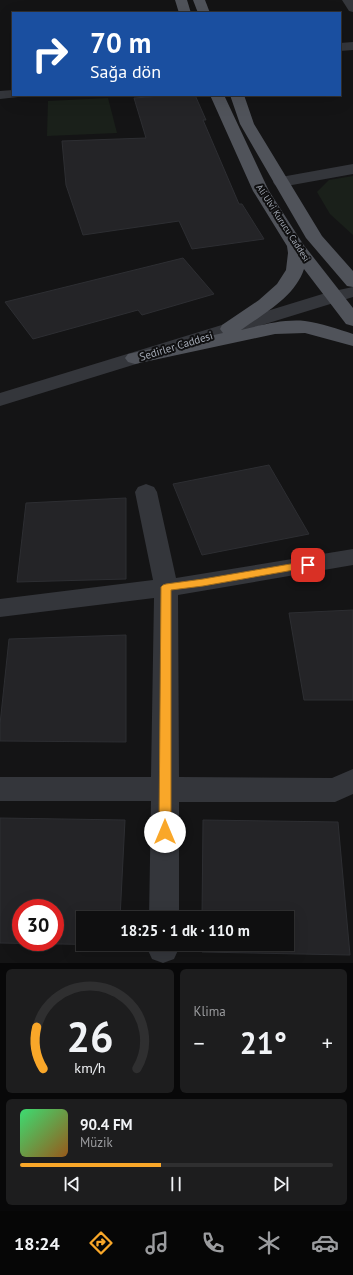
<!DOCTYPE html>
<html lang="tr">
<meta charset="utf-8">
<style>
:root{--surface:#0f0f10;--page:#1d1d1e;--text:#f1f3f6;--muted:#9b9c9f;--line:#2f2f30;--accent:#f9a729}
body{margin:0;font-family:"PT Sans",sans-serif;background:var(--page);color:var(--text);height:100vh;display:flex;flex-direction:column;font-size:15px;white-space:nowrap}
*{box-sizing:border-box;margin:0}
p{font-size:13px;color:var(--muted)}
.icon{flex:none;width:22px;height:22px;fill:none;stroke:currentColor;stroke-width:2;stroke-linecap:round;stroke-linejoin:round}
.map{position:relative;height:963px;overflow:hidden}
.side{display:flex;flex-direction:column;gap:6px;padding:6px;background:#080809;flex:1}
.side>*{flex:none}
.hud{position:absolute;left:12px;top:12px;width:329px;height:84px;border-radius:0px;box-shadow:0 4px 16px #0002,0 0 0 1px var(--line);background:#1a4fa0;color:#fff;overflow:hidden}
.speed{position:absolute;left:12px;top:899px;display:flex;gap:8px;font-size:20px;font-weight:700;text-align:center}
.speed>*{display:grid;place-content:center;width:52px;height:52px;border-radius:50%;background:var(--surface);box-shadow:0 4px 16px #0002,0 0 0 1px var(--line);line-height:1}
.speed .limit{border:6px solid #d22;background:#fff;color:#111}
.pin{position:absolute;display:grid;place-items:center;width:34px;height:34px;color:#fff;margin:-17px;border-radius:8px;box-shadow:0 2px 6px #0006}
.me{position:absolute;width:44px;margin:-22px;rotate:0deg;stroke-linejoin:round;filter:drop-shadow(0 0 3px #0008)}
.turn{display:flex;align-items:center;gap:14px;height:84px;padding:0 12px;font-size:18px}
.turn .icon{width:52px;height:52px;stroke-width:2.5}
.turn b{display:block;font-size:28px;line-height:34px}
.big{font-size:30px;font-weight:700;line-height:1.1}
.side .card{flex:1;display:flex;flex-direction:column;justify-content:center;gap:6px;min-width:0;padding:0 14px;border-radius:6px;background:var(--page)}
.side .dial{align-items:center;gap:0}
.dial svg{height:104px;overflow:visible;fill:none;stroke:var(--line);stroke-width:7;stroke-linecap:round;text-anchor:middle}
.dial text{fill:var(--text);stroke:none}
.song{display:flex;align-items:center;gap:12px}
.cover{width:48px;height:48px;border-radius:6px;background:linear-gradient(135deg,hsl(140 70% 55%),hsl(30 70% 35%))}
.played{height:4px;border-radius:2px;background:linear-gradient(90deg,var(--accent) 45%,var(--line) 45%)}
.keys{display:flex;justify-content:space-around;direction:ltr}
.heat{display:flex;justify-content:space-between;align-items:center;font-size:22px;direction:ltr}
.side .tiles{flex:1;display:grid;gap:6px;grid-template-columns:1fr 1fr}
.card:last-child{grid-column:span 2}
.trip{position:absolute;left:76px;top:911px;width:218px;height:40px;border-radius:0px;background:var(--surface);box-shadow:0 4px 16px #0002,0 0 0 1px var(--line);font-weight:700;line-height:40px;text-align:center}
.tab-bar{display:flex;height:64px;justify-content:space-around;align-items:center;background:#060606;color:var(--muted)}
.tab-bar .icon{width:28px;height:28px}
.tab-bar .active{color:var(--accent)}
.tab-bar b{font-size:18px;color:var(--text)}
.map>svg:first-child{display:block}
.green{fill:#1a201a}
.building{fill:#242427;stroke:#2d2e32;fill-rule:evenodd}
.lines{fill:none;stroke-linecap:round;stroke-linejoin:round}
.minor{fill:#34363b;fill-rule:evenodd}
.major{fill:#50535a;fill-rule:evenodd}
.route{fill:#f9a729;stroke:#a26d1b}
.labels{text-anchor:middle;stroke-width:4;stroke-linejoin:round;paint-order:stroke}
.far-street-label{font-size:9px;fill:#a5abb6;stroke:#0f0f10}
.street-label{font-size:11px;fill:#a5abb6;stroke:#0f0f10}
</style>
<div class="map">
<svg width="353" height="963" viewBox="0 0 353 963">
<rect width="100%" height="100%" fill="#141415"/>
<!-- green -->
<g class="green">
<path d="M108,98L117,133L47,136L48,101Z"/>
<path d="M353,176V235L330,214L317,192L329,180Z"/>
</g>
<!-- building -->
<g class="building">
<path d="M177,95H195L206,120H203L239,204H242L264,239L192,249L179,221L83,235L66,185L62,141L146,138L134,98Z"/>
<path d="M183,258L214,294L142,315L138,310L33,339L5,302Z"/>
<path d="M269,465L309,534L202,555L173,484Z"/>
<path d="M126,498V579L17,582L26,503Z"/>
<path d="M353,610V700H304L289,613Z"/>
<path d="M126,635V742L0,741V724L9,639Z"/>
<path d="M0,818L125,820L120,918H83V944L118,945L0,943ZM21,908H55V942H21Z"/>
<path d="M203,820L338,822L350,955L202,952V944H287V918H202Z"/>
</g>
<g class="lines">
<!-- minor -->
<g class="minor">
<path d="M342,0H353V12L349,11Z"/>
<path d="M353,42V50L340,51V43Z"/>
<path d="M13,90V95H19L18,97L0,99V91Z"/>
<path d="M353,164V174L281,187L275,185L273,182L275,179L281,177Z"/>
<path d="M353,287V297L0,406V393L329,292Z"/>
<path d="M146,484L154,487L157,492L176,578L353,549V565L178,595L179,777L332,778L353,769V794L335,802H179V918H149L151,801H0V777H151L154,598L0,617V599L153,580L135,492L138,487Z"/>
<path d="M147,944H179V948L174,959L163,963L152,959L147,948Z"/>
</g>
<!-- major -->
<g class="major">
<path d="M175,0H187L191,13H179Z"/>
<path d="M193,0H205L210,13H198Z"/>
<path d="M210,95H224L269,191L303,244L353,308V326L346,324L304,269C295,297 263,314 241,330C262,325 283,319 305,321C321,323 338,329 353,334V346L305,333L275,334L135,364L128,362L125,358L128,354L223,333L220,329L222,325L259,300L277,284L286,270L288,253L287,246L253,191Z"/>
<path d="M230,95H244L254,124L322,236L353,271V287L347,286L306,238L240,124Z"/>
</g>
</g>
<!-- route -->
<path class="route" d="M308,561L311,562L313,565L311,567L203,586L171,590V832L169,836L165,837L161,836L159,832L161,587L163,585L166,584L203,579Z"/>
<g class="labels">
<!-- far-street labels -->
<g class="far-street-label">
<text transform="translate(283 223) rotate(57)" y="3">Ali Ulvi Kurucu Caddesi</text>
</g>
<!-- street labels -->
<g class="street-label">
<text transform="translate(176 346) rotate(-17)" y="4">Sedirler Caddesi</text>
</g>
</g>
</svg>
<div class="speed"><div class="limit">30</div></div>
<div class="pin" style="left:308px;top:565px;background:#d93025"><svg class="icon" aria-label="arrive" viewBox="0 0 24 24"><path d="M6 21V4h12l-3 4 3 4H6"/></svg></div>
<svg class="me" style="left:165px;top:832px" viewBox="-20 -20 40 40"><circle r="19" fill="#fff"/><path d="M0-13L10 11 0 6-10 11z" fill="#f9a729"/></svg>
<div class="trip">18:25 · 1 dk · 110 m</div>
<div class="hud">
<div class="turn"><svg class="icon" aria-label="right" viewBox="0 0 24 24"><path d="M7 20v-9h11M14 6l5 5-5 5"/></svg><div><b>70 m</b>Sağa dön</div></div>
</div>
</div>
<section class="side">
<div class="tiles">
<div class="card dial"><svg viewBox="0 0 100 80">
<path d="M14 69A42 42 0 1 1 86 69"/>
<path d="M14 69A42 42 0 0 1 9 37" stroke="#f9a729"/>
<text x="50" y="56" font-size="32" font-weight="700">26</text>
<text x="50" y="72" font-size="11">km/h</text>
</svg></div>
<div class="card"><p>Klima</p>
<div class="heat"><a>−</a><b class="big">21°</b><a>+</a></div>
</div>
<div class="card">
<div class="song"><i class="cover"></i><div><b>90.4 FM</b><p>Müzik</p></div></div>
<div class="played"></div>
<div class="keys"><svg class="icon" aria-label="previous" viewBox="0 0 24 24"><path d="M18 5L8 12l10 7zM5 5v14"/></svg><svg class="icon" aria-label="pause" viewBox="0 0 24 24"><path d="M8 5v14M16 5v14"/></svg><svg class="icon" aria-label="next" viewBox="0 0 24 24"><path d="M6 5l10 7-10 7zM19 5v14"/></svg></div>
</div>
</div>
</section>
<nav class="tab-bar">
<b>18:24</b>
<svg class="icon active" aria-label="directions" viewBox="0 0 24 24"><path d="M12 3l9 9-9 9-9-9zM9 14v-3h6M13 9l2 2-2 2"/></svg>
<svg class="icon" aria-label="music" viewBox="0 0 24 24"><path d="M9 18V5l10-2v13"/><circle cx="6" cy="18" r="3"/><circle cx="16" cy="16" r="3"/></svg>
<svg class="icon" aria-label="phone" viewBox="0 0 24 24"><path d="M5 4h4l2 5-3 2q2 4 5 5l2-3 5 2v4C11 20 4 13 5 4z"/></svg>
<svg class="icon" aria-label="climate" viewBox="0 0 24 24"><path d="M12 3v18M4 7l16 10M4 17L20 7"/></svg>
<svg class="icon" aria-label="car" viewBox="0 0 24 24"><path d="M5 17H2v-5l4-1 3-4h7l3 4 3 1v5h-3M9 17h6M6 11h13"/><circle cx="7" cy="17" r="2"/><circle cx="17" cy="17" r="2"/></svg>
</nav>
